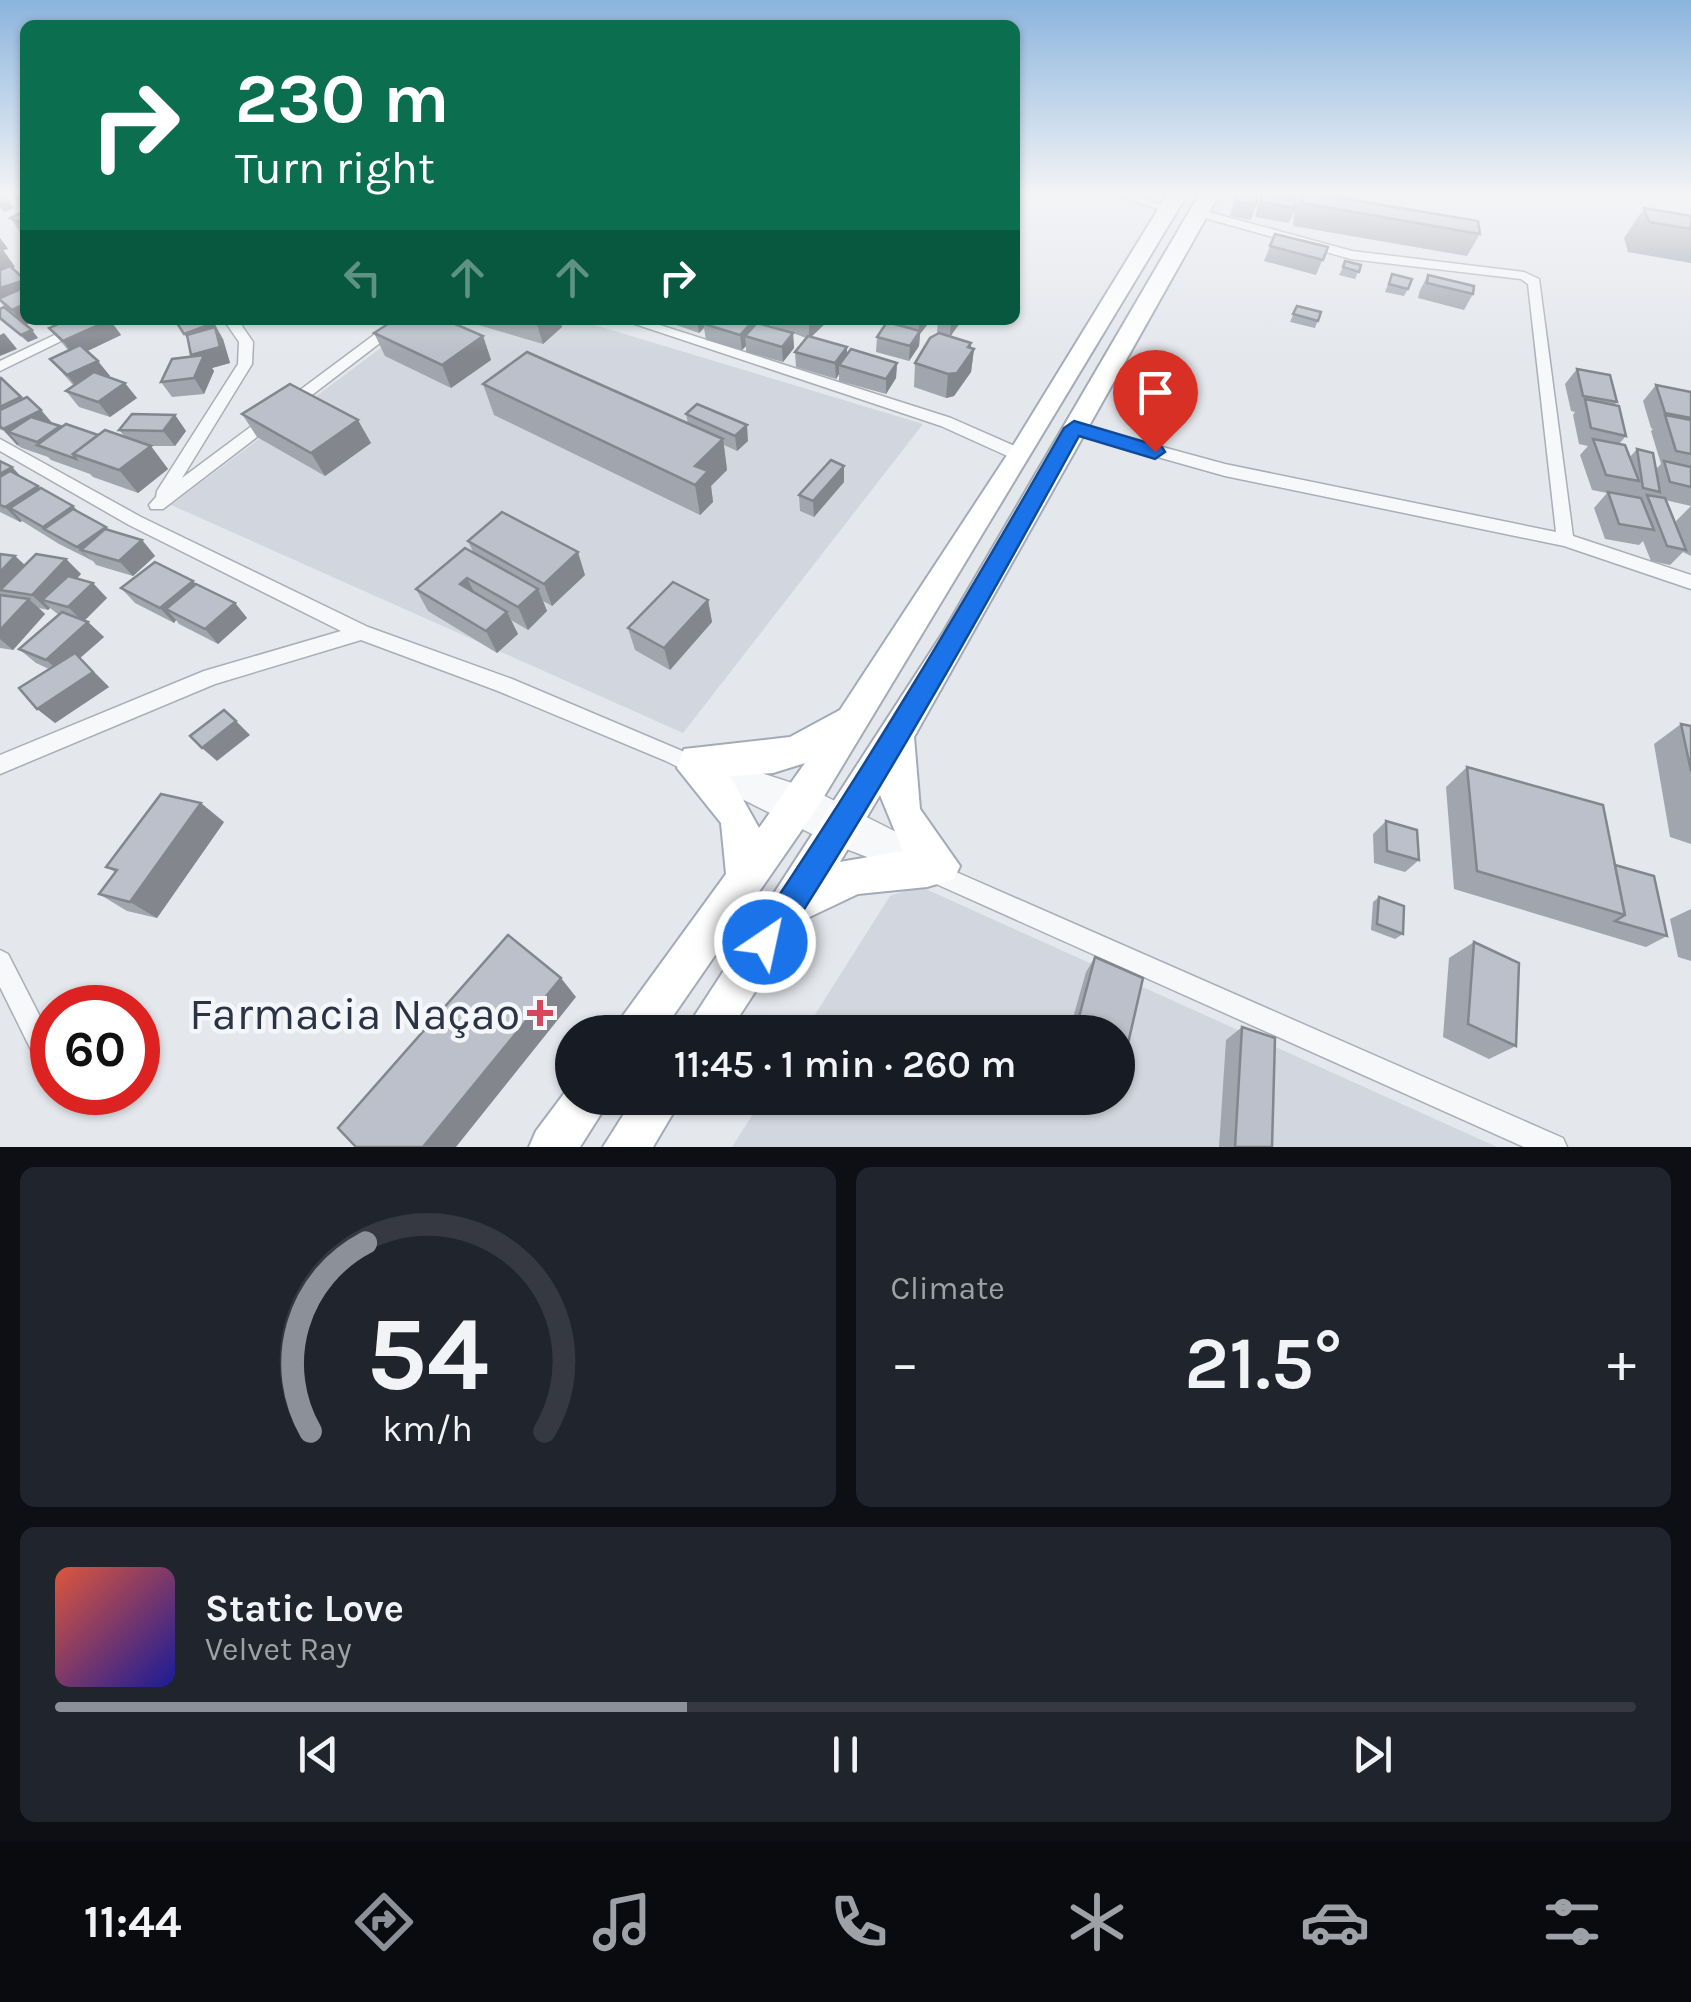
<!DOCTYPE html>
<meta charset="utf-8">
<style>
:root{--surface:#171b24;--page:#20242c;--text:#f1f3f6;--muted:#9ea1a6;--line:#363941;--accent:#8c9099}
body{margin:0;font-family:Karla,sans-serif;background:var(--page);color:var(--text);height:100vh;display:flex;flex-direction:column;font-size:38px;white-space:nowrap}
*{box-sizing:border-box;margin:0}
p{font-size:32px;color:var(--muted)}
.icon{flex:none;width:55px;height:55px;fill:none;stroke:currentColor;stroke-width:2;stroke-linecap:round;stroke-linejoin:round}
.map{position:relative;height:1147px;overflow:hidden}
.side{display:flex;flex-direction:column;gap:20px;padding:20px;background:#0d0f14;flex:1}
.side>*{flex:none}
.top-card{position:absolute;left:20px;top:20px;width:1000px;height:305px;border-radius:15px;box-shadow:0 2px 8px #0004;background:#0b6e4f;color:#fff;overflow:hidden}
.speed{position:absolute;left:30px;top:985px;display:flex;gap:20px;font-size:50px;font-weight:700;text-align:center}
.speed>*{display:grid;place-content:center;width:130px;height:130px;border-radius:50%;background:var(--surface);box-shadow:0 2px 8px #0004;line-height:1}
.speed .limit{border:15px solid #d22;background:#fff;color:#111}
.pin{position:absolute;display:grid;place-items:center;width:85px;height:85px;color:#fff;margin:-102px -42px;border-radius:50% 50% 50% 0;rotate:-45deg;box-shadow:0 0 10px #0007}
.pin .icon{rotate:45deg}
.me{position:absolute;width:110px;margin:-55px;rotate:34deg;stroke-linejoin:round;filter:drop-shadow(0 0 8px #0008)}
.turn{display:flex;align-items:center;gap:35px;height:210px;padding:0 50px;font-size:45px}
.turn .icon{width:130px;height:130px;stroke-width:2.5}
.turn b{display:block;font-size:70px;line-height:85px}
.lanes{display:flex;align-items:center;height:95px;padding:0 50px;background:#0003;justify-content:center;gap:50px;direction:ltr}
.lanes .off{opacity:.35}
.big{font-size:75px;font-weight:600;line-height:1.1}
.side .widget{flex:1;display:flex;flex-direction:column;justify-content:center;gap:15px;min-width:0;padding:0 35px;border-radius:15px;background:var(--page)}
.side .dial{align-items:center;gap:0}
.dial svg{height:260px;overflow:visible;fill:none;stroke:var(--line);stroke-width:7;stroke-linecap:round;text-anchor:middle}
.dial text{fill:var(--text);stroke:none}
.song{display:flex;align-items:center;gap:30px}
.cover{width:120px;height:120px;border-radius:15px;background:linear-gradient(135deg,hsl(10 70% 55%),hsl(240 70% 35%))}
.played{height:10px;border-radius:5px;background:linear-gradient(90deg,var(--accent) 40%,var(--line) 40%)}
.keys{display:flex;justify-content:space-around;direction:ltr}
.heat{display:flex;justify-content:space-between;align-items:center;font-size:55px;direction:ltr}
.side .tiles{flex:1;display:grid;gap:20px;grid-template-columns:1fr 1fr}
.widget:last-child{grid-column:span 2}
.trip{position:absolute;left:555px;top:1015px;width:580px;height:100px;border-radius:50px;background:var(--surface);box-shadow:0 2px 8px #0004;font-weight:600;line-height:100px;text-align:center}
.menu{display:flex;height:160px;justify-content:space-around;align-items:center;background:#090b0e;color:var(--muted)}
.menu .icon{width:70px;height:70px}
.menu .selected{color:var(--accent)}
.menu b{font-size:45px;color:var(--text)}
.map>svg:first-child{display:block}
.built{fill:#d2d6de}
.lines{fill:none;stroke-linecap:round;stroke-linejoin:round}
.street-casing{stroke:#a9aeb7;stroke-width:3}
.primary-casing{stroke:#a3abb8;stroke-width:4}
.street{fill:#f7f8fa;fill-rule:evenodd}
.primary{fill:#fff;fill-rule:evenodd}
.wall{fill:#a1a5ae;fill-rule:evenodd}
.shaded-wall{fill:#83868d}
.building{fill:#bbc0ca;stroke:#83868d;stroke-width:2.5}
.route{fill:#1a73e8;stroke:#114b97;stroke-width:2.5}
.poi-dot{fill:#d1495b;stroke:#f4f6f9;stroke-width:4}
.labels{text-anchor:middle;stroke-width:9;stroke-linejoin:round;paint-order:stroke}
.near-poi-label{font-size:45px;fill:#2b3445;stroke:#f4f6f9;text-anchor:end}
</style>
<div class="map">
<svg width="1691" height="1147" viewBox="0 0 1691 1147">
<rect width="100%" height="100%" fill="#e4e7ec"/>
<!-- built -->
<g class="built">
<path d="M418,320H578L923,424L683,733L171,505Z"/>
<path d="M919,886L1497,1147H732L763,1098H1118V1032H804L890,896Z"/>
</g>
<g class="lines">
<defs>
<g id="street">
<path d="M1112,193H1129L1174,209L1164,211Z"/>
<path d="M1198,209L1352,251L1524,272L1539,279L1573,536L1691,575V589L1564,546L1225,476L1069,432L1066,428L1074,423L1225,464L1556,532L1528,284L1521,279L1351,259L1194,215L1192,213Z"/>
<path d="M86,320H104L0,371V361Z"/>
<path d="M224,320H238L253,342L252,364L182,478L394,320H410L163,509H151L149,505L156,497L157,491L238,364L239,342Z"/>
<path d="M623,320H644L951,418L1026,451L1028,455L1026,459H1014L941,426Z"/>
<path d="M0,439L141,517L368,627L512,679L713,764L721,760L811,789L930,849L933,856L931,861L1563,1138L1567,1147H1524L925,879L922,871L924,866L919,865L917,870L909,873L828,842L666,761L498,691L361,640L215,684L0,774V755L204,671L341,631L129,525L0,451ZM786,800L846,829L842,827Z"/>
<path d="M0,950L8,954L52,1040V1073L41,1070L0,987Z"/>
</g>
<g id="primary">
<path d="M1168,193H1188L817,808L662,1032H616L622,1017L726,874L721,823L677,768L684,749L790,737L840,710L1011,449ZM805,763L759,828L730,776L773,773Z"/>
<path d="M1200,193H1220L914,737L920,809L960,866L954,879L927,887L858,894L801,921L729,1032H684L944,631ZM880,795L903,851L840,862Z"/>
<path d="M572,1083V1098H611L580,1147H529L536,1131Z"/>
<path d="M634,1098H682L653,1147H603Z"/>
</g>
</defs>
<!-- street casing -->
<use href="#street" class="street-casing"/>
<!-- primary casing -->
<use href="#primary" class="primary-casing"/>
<!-- street -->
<use href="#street" class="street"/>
<!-- primary -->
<use href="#primary" class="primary"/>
</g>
<!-- wall -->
<g class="wall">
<path d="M1236,193L1256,205L1251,220L1230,216Z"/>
<path d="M1262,193L1295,208L1289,223L1255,217Z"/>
<path d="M1302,193L1480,234L1467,256L1293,226L1294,213Z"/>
<path d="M1644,208L1691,216V263L1628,252L1624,238Z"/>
<path d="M25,211V234L21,233L10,218Z"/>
<path d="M1275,234L1328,247L1316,275L1264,261Z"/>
<path d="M0,238L8,249L3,250L15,267L12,268L25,320H36L26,325L38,338L28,342L0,320V309L7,310L0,301Z"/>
<path d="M1361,265L1355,279L1339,275L1343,267Z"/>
<path d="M1392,274L1408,289L1404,296L1385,292Z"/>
<path d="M1428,275L1473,294L1464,310L1418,298L1420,290Z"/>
<path d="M1297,306L1321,312L1315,328L1290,322Z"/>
<path d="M57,320H110L121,335L87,351L110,376L108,377L137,398L110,417L79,407L66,391L74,386L50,359L69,351L49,328L60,323Z"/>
<path d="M461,320H560L562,327L543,344Z"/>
<path d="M662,320H762V324L789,332L768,324V320H829L811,337L847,347V354L897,363L896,378L886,394L839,381V374L836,379L796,367L795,352L806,338L793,333L794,348L783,362L746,352V346L742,350L706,340L704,328L699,333Z"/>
<path d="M895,320H931L920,334L919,346L909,361L876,352L877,337L895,324Z"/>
<path d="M938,320H962L950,336L971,343V348L974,349L971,372L954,396L946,398L914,387L915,363L922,349L937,333Z"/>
<path d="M177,322L223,339L230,363L212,368L214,371L204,394L172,397L161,382L192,356L188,339Z"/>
<path d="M374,333L483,336L491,360L451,388L385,356Z"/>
<path d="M1577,369L1617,402L1614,405L1626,436L1619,444L1630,457L1637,449L1656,469L1661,464L1651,431L1653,429L1651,428L1643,401L1656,385L1691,392V556L1683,552L1670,565L1651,561L1643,541L1639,545L1605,539L1594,508L1607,493L1592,490L1580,455L1588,446L1579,444L1573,415L1575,412L1571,411L1565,384ZM1665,500L1691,506L1676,521L1678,531Z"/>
<path d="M0,379L53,424L61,428L98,435L125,437L119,430L175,415L186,431L175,446H150L168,469L138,493L93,477L90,474L51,460L48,457L22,448L17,445L2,429L0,430Z"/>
<path d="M483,384L688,424L686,414L748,441L737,451L724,445L727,470L711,486L713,502L700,515L494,415Z"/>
<path d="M242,414L371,443L325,476L257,437Z"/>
<path d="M0,461L12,467L21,477L109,530L142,540L155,556L133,576L96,565L93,561L59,544L22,521L20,522L0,512Z"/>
<path d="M844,466V482L814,517L800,511L799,495Z"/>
<path d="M468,541L585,575L552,606L543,601L547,611L528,630L511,620L518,634L497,653L428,611L416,589L473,552Z"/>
<path d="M0,554L15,556L25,565L66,559L81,574L77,578L107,598L84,621L88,622L104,637L80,658L109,687L55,723L49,669L36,663L19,649L59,615L50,608L48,610L39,608L45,614L13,650L0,648Z"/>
<path d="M193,581L196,584L235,603L247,618L218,644L179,624L176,620L174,623L135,603L121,588Z"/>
<path d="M708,600L712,622L670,670L635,650L628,628Z"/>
<path d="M1681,724L1691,726V844L1670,837L1654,744Z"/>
<path d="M1467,767L1615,865L1667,936L1646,947L1454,889L1446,787Z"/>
<path d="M1386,821L1419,860L1405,872L1374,863L1373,834Z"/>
<path d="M224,822L157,918L127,911L99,894L115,872L106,867Z"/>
<path d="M1379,897L1403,934L1395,939L1371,930L1373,902Z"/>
<path d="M1691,909V961L1678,957L1670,919Z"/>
<path d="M1474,942L1516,1046L1489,1059L1443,1037L1449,958Z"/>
<path d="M1095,957L1143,978L1124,1061L1118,1067V1032H1069L1086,972Z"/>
<path d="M1242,1027L1272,1147H1219L1226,1040Z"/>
</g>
<!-- shaded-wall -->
<g class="shaded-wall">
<path d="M9,201L14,208L4,212L0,207V204Z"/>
<path d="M0,238L8,249L3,250L15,267L0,272Z"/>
<path d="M25,280V299L7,305L0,296V288Z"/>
<path d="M25,304V320H36L24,325L12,310Z"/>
<path d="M110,320L121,335L75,357L63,341Z"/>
<path d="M537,320H560L562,327L543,344L536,321Z"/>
<path d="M697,320H713L704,324V328L699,333Z"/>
<path d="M754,320H762L763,327L745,336L746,346L742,350L740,335Z"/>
<path d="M809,320H829L809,339Z"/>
<path d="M920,320H931L920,334L919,346L909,361L910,346L918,333Z"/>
<path d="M952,320H962L950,337L951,322Z"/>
<path d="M214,323L223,339L230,363L212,368L214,371L204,394L194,378L191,355L195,349L184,334Z"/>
<path d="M32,330L38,338L28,342L21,335Z"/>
<path d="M4,333L17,349L0,356V335Z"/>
<path d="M793,333L794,348L783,362L782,347Z"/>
<path d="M483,336L491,360L451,388L442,365Z"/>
<path d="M971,343L970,355L974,349L971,372L954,396L946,398L948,374Z"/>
<path d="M847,347V363L839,365V374L836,379L835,363Z"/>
<path d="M98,361L110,376L80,391L67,375Z"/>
<path d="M897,363L896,378L886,394V379Z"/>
<path d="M125,383L137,398L110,417L98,402Z"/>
<path d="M41,410L55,426L8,432L19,444L17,445L3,429Z"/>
<path d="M175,415L186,431L175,446L163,431Z"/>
<path d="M358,420L371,443L325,476L311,453Z"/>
<path d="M747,425L748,441L737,451L735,436Z"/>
<path d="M723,439L727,470L711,486L713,502L700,515L695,485V466Z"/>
<path d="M151,446L168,469L138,493L119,470Z"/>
<path d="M844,466V482L814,517L813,501Z"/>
<path d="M12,467L26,482L0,499V474Z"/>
<path d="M38,486L52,501L10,508L22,521L20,522L5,507Z"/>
<path d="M73,506L87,521L45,529L43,527Z"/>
<path d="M106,527L120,542L81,550L92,562L77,547Z"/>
<path d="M142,540L155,556L133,576L119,561Z"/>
<path d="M578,552L585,575L552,606L544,584Z"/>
<path d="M15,556L31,571L0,590L8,597L0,590V572Z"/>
<path d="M66,559L81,574L54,603L42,600L50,608L48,610L32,595Z"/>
<path d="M467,578L478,600L460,584Z"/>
<path d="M193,581L206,596L166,609L176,620L174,623L160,608Z"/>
<path d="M93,583L107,598L83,622L68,607Z"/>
<path d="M538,589L547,611L528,630L518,607Z"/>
<path d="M29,599L45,614L13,650L0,639V630Z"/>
<path d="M708,600L712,622L670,670L664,648Z"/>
<path d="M235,603L247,618L218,644L205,629Z"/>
<path d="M507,612L518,634L497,653L486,631Z"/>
<path d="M88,622L104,637L80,658L109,687L55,723L37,709L63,674L46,660Z"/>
<path d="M236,721L250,735L217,761L202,748Z"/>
<path d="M201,803L224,822L157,918L130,902Z"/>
<path d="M561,978L576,997L456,1147H423Z"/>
</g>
<!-- building -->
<g class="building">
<path d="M0,193H1L9,201L0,204Z"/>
<path d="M13,193H25V203L23,204Z"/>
<path d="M1237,193H1258L1256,205L1235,201Z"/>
<path d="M1262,193L1296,198L1295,208L1261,202Z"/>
<path d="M1303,193H1311L1478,221L1480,234L1302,203Z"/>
<path d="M1644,208L1691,216V229L1649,222Z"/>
<path d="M25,211V224L10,218Z"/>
<path d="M1275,234L1328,247L1323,260L1270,246Z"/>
<path d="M1345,261L1361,265L1359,272L1343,267Z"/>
<path d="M10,266L25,280L0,288V270Z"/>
<path d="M1392,274L1412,279L1408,289L1389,284Z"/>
<path d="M1428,275L1474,286L1473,294L1427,283Z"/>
<path d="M25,287V304L12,310L0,300V298Z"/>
<path d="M1297,306L1321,312L1318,321L1293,314Z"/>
<path d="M4,307L32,330L21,335L0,318V309Z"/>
<path d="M67,320H110L63,341L49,328Z"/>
<path d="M175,320H211L214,323L184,334Z"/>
<path d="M394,320H446L483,336L442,365L374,333Z"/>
<path d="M708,320H754L740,335L704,324Z"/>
<path d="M887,322L920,331L910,346L877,337Z"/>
<path d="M757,323L793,333L782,347L745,336Z"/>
<path d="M215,327L220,347L191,355L187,335Z"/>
<path d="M939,333L971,343L968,347L974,349L957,373L948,374L915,363L930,338Z"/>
<path d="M808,336L847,347L835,363L795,352Z"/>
<path d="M80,345L98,361L67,375L50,359Z"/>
<path d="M851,349L897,363L886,379L839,365Z"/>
<path d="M527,352L723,439L695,466L708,471L695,485L483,384Z"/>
<path d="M204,355L194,378L161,382L172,359Z"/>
<path d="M1577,369L1610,375L1617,402L1583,396Z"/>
<path d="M94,372L125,383L98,402L66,391Z"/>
<path d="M1,378L21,397L0,407V379Z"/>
<path d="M290,384L358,420L311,453L242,414Z"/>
<path d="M1656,385L1691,392V418L1665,413Z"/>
<path d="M27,397L41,410L3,429L0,426V410Z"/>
<path d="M1585,399L1619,406L1626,436L1591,428Z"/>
<path d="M697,404L747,425L735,436L686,414Z"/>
<path d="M132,414L175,415L163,431L119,430Z"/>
<path d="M1665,415L1691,420V454L1676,451Z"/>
<path d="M31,417L60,426L37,442L8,432Z"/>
<path d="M66,424L98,435L73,454L76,459L37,445Z"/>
<path d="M105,430L151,446L119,470L73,454Z"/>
<path d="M1593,439L1625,445L1639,481L1606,475Z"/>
<path d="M1637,449L1653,453L1660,492L1643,488Z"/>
<path d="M831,460L844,466L813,501L799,495Z"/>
<path d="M0,461L12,467L0,474Z"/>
<path d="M1664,461L1691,467V487L1670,482Z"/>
<path d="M10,471L38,486L5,507L0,505V477Z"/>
<path d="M41,488L73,506L43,527L10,508Z"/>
<path d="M1608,492L1641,498L1654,530L1619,524Z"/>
<path d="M1647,495L1665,498L1686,550L1667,546Z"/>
<path d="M73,509L106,527L77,547L44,529Z"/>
<path d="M502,512L578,552L544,584L468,541Z"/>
<path d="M105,529L142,540L119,561L81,550Z"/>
<path d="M465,548L538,589L518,607L467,578L460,584L507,612L486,631L416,589Z"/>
<path d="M0,554L15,556L0,572Z"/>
<path d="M36,554L66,559L32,595L0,590Z"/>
<path d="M155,562L193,581L160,608L121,588Z"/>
<path d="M68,576L93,583L68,607L42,600Z"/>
<path d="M673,582L708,600L664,648L628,628Z"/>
<path d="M196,584L235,603L205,629L166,609Z"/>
<path d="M0,595L29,599L0,630Z"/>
<path d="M62,612L88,622L46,660L19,649Z"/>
<path d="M75,653L93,672L37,709L19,688Z"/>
<path d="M224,710L236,721L202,748L190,736Z"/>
<path d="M1681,724L1691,726V771Z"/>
<path d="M1467,767L1603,805L1625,915L1477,871Z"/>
<path d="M161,794L201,803L130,902L99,894L117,870L106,867Z"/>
<path d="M1386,821L1417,830L1419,860L1387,851Z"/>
<path d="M1615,865L1654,876L1667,936L1615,921L1625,915Z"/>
<path d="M1379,897L1404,906L1403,934L1377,924Z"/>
<path d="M508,935L561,978L423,1147H356L338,1128Z"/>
<path d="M1474,942L1519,963L1516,1046L1468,1024Z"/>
<path d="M1095,957L1143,978L1124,1061L1118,1058V1032H1075Z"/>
<path d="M1242,1027L1275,1038L1272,1147H1235Z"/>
</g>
<!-- sky -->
<linearGradient id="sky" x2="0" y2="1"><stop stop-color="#8bb4dd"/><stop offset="0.55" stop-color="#f3f4f6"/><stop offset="1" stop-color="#f3f4f6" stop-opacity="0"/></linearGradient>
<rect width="1691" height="353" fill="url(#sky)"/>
<!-- route -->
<path class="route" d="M1074,421L1162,447L1165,452L1155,459L1079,436C983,611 885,785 776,953L765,957L755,953L750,942L755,931C866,768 966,599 1064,428Z"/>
<!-- markers -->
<path class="poi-dot" d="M535 998h10v10h10v10h-10v10h-10v-10h-10v-10h10z"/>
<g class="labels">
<!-- near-poi labels -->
<g class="near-poi-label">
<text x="520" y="1029">Farmacia Naçao</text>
</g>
</g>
</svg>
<div class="speed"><div class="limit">60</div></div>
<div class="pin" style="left:1155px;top:452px;background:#d93025"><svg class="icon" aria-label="arrive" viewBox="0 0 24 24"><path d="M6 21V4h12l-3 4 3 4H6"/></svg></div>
<svg class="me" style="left:765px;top:942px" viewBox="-20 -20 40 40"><circle r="17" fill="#1a73e8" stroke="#fff" stroke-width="3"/><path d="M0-11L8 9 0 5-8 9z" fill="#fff"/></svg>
<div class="trip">11:45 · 1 min · 260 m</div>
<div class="top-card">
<div class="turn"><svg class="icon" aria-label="right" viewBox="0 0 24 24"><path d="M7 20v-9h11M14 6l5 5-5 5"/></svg><div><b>230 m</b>Turn right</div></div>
<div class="lanes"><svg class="icon off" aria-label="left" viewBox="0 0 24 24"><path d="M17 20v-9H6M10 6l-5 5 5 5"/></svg><svg class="icon off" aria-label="ahead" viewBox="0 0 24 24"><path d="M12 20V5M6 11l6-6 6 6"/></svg><svg class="icon off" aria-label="ahead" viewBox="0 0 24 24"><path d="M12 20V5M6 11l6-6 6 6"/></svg><svg class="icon" aria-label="right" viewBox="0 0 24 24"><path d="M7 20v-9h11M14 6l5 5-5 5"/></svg></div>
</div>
</div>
<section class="side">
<div class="tiles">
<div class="widget dial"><svg viewBox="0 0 100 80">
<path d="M14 69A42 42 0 1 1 86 69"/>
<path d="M14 69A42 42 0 0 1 31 11" stroke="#8c9099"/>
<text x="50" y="56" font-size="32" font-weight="700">54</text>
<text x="50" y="72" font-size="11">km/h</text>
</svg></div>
<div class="widget"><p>Climate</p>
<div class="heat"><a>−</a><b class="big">21.5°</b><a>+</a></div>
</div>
<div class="widget">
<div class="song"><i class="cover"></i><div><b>Static Love</b><p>Velvet Ray</p></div></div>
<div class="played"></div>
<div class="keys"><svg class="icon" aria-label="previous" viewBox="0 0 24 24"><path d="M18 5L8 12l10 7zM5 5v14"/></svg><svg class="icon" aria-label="pause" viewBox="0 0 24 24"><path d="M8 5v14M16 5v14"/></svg><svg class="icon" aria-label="next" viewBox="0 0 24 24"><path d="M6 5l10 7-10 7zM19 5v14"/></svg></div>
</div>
</div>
</section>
<nav class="menu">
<b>11:44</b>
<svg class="icon selected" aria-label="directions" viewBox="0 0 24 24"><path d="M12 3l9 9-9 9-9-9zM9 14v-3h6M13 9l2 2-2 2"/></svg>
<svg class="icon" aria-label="music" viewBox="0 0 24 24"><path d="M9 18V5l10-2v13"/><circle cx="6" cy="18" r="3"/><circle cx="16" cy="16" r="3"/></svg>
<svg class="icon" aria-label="phone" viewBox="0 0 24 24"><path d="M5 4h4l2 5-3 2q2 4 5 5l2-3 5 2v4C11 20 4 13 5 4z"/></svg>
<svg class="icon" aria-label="climate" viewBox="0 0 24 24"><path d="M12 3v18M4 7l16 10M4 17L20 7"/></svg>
<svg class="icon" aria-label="car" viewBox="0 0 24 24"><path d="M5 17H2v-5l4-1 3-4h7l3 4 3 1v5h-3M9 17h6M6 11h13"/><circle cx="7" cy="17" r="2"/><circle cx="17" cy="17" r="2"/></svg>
<svg class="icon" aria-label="filters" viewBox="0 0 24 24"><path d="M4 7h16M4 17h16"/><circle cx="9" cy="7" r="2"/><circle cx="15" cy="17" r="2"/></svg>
</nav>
